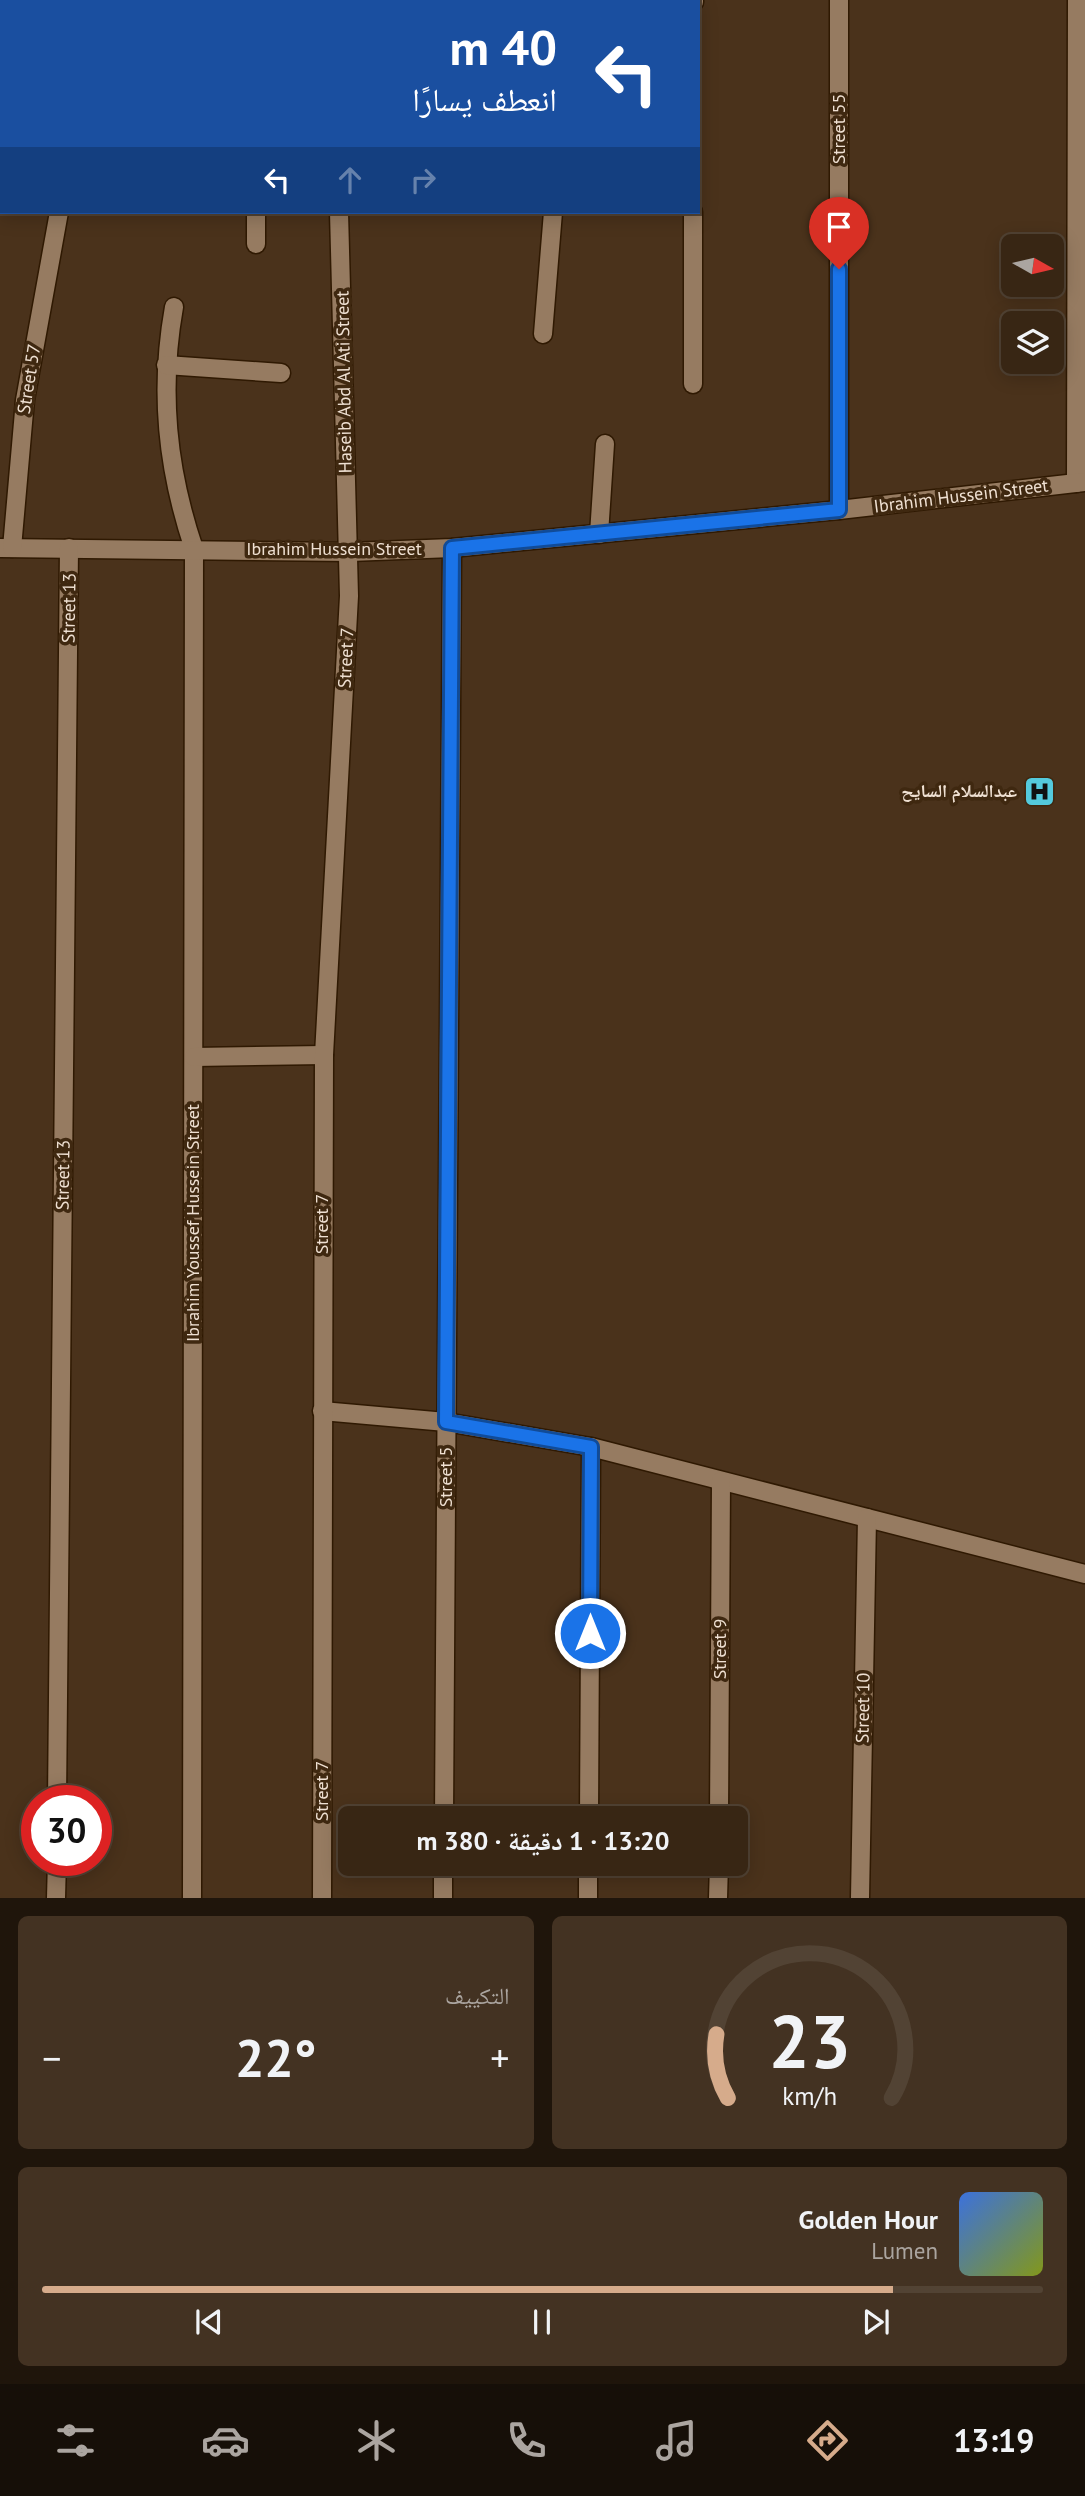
<!DOCTYPE html>
<html lang="ar">
<meta charset="utf-8">
<style>
:root{--surface:#382614;--page:#433222;--text:#f1f3f6;--muted:#aba5a0;--line:#524334;--accent:#d6ab8b}
body{margin:0;font-family:"PT Sans","Noto Naskh Arabic",sans-serif;background:var(--page);color:var(--text);direction:rtl;height:100vh;display:flex;flex-direction:column;font-size:26px;white-space:nowrap}
*{box-sizing:border-box;margin:0}
p{font-size:23px;color:var(--muted)}
.icon{flex:none;width:38px;height:38px;fill:none;stroke:currentColor;stroke-width:2;stroke-linecap:round;stroke-linejoin:round}
.map{position:relative;height:1898px;overflow:hidden;direction:ltr}
.side{display:flex;flex-direction:column;gap:18px;padding:18px;background:#1f150b;flex:1}
.side>*{flex:none}
.guide{position:absolute;left:0px;top:0px;width:700px;height:214px;box-shadow:0 4px 18px #0003,0 0 0 2px var(--line);direction:rtl;background:#1a4fa0;color:#fff;overflow:hidden}
.needle{width:46px;rotate:98deg}
.fabs{position:absolute;left:1001px;top:234px;display:grid;gap:14px}
.fabs a{display:grid;place-items:center;width:63px;height:63px;border-radius:10px;background:var(--surface);box-shadow:0 4px 18px #0003,0 0 0 2px var(--line);font-size:35px}
.speed{position:absolute;left:21px;top:1785px;display:flex;gap:14px;font-size:35px;font-weight:700;text-align:center}
.speed>*{display:grid;place-content:center;width:91px;height:91px;border-radius:50%;background:var(--surface);box-shadow:0 4px 18px #0003,0 0 0 2px var(--line);line-height:1}
.speed .limit{border:10px solid #d22;background:#fff;color:#111}
.pin{position:absolute;display:grid;place-items:center;width:60px;height:60px;color:#fff;margin:-72px -30px;border-radius:50% 50% 50% 0;rotate:-45deg;box-shadow:0 0 7px #0007}
.pin .icon{rotate:45deg}
.me{position:absolute;width:77px;margin:-38px;rotate:0deg;stroke-linejoin:round;filter:drop-shadow(0 0 5px #0008)}
.turn{display:flex;align-items:center;gap:24px;height:147px;padding:0 28px;font-size:32px}
.turn .icon{width:91px;height:91px;stroke-width:2.5}
.turn b{display:block;font-size:49px;line-height:60px}
.lanes{display:flex;align-items:center;height:66px;padding:0 28px;background:#0003;justify-content:center;gap:35px;direction:ltr}
.lanes .off{opacity:.35}
.big{font-size:52px;font-weight:800;line-height:1.1}
.side .card{flex:1;display:flex;flex-direction:column;justify-content:center;gap:10px;min-width:0;padding:0 24px;border-radius:10px;background:var(--page)}
.side .dial{align-items:center;gap:0}
.dial svg{height:182px;overflow:visible;fill:none;stroke:var(--line);stroke-width:7;stroke-linecap:round;text-anchor:middle}
.dial text{fill:var(--text);stroke:none}
.song{display:flex;align-items:center;gap:21px}
.cover{width:84px;height:84px;border-radius:10px;background:linear-gradient(135deg,hsl(220 70% 55%),hsl(70 70% 35%))}
.played{height:7px;border-radius:4px;background:linear-gradient(90deg,var(--accent) 85%,var(--line) 85%)}
.keys{display:flex;justify-content:space-around;direction:ltr}
.heat{display:flex;justify-content:space-between;align-items:center;font-size:38px;direction:ltr}
.side .tiles{flex:1;display:grid;gap:18px;grid-template-columns:1fr 1fr}
.card:last-child{grid-column:span 2}
.trip{position:absolute;left:338px;top:1806px;width:410px;height:70px;border-radius:10px;background:var(--surface);box-shadow:0 4px 18px #0003,0 0 0 2px var(--line);font-weight:800;line-height:70px;text-align:center;direction:rtl}
.menu{display:flex;height:112px;justify-content:space-around;align-items:center;background:#160f08;color:var(--muted)}
.menu .icon{width:49px;height:49px}
.menu .selected{color:var(--accent)}
.menu b{font-size:32px;color:var(--text)}
.map>svg:first-child{display:block}
.lines{fill:none;stroke-linecap:round;stroke-linejoin:round}
.minor-casing{stroke:#2f1902;stroke-width:21}
.minor{stroke:#967b61;stroke-width:18}
.route-casing{stroke:#114b97;stroke-width:18}
.route{stroke:#1a73e8;stroke-width:12}
.labels{text-anchor:middle;stroke-width:7;stroke-linejoin:round;paint-order:stroke}
.street-label{font-size:18px;fill:#efe0d2;stroke:#3f2810}
.poi-label{font-size:18px;font-weight:bold;fill:#efe0d2;stroke:#3f2810;text-anchor:end}
</style>
<div class="map">
<svg width="1085" height="1898" viewBox="0 0 1085 1898">
<rect width="100%" height="100%" fill="#4a321b"/>
<g class="lines">
<defs>
<g id="minor">
<path d="M304,0L305,2"/>
<path d="M553,0V2"/>
<path d="M71,2V0"/>
<path d="M165,2V0"/>
<path d="M694,2V0"/>
<path d="M256,244V212"/>
<path d="M174,307C159,391 167,469 194,549L192,1898"/>
<path d="M543,334L553,212"/>
<path d="M166,365L281,373"/>
<path d="M693,384V212"/>
<path d="M1076,483L1077,0"/>
<path d="M839,510V0"/>
<path d="M599,534L605,444"/>
<path d="M0,548L350,552L452,548L839,510L1085,482"/>
<path d="M12,548L25,400L59,212"/>
<path d="M194,1057L324,1055"/>
<path d="M322,1411L446,1422L591,1447L1085,1574"/>
<path d="M57,1801L69,548"/>
<path d="M444,1818L452,548"/>
<path d="M589,1818L591,1447"/>
<path d="M719,1818L721,1481"/>
<path d="M56,1898L57,1860"/>
<path d="M322,1898L324,1055L349,596L339,212"/>
<path d="M443,1898V1864"/>
<path d="M588,1898V1864"/>
<path d="M718,1898L719,1864"/>
<path d="M860,1898L867,1518"/>
</g>
</defs>
<!-- minor casing -->
<use href="#minor" class="minor-casing"/>
<!-- minor -->
<use href="#minor" class="minor"/>
</g>
<g class="lines">
<defs>
<path id="route" d="M590,1633L591,1447L446,1422L452,548L839,510V269"/>
</defs>
<!-- route casing -->
<use href="#route" class="route-casing"/>
<!-- route -->
<use href="#route" class="route"/>
</g>
<!-- icons -->
<defs>
<symbol id="hospital-square" viewBox="-11 -11 22 22"><rect x="-9" y="-9" width="18" height="18" rx="4" fill="#54cadd" stroke="#3f2810"/><path d="M-5-5h3v3.5h4V-5h3V5h-3V1.5h-4V5h-3Z" fill="#111"/></symbol>
</defs>
<g fill-rule="evenodd">
<use href="#hospital-square" x="1022" y="774" width="35" height="35"/>
</g>
<g class="labels">
<!-- street labels -->
<g class="street-label">
<text transform="translate(839 129) rotate(-90)" y="6">Street 55</text>
<text transform="translate(29 379) rotate(-81)" y="6">Street 57</text>
<text transform="translate(344 382) rotate(-91)" y="6">Haseib Abd Al Ati Street</text>
<text transform="translate(961 496) rotate(-7)" y="6">Ibrahim Hussein Street</text>
<text x="334" y="555">Ibrahim Hussein Street</text>
<text transform="translate(69 608) rotate(-89)" y="6">Street 13</text>
<text transform="translate(346 658) rotate(-87)" y="6">Street 7</text>
<text transform="translate(63 1175) rotate(-89)" y="6">Street 13</text>
<text transform="translate(193 1223) rotate(-90)" y="6">Ibrahim Youssef Hussein Street</text>
<text transform="translate(322 1224) rotate(-90)" y="6">Street 7</text>
<text transform="translate(446 1477) rotate(-90)" y="6">Street 5</text>
<text transform="translate(720 1649) rotate(-90)" y="6">Street 9</text>
<text transform="translate(863 1708) rotate(-89)" y="6">Street 10</text>
<text transform="translate(322 1791) rotate(-90)" y="6">Street 7</text>
</g>
<!-- poi labels -->
<g class="poi-label">
<text x="1017" y="797">عبدالسلام السايح</text>
</g>
</g>
</svg>
<div class="fabs">
<a><svg class="needle" viewBox="-14 -14 28 28"><path d="M0-13l5 13h-10z" fill="#e53935"/><path d="M0 13l5-13h-10z" fill="#aba5a0"/></svg></a>
<a><svg class="icon" aria-label="layers" viewBox="0 0 24 24"><path d="M12 4l9 5-9 5-9-5zM3 14l9 5 9-5"/></svg></a>
</div>
<div class="speed"><div class="limit">30</div></div>
<div class="pin" style="left:839px;top:269px;background:#d93025"><svg class="icon" aria-label="arrive" viewBox="0 0 24 24"><path d="M6 21V4h12l-3 4 3 4H6"/></svg></div>
<svg class="me" style="left:590px;top:1633px" viewBox="-20 -20 40 40"><circle r="17" fill="#1a73e8" stroke="#fff" stroke-width="3"/><path d="M0-11L8 9 0 5-8 9z" fill="#fff"/></svg>
<div class="trip">13:20 · 1 دقيقة · 380 m</div>
<div class="guide">
<div class="turn"><svg class="icon" aria-label="left" viewBox="0 0 24 24"><path d="M17 20v-9H6M10 6l-5 5 5 5"/></svg><div><b>40 m</b>انعطف يسارًا</div></div>
<div class="lanes"><svg class="icon" aria-label="left" viewBox="0 0 24 24"><path d="M17 20v-9H6M10 6l-5 5 5 5"/></svg><svg class="icon off" aria-label="ahead" viewBox="0 0 24 24"><path d="M12 20V5M6 11l6-6 6 6"/></svg><svg class="icon off" aria-label="right" viewBox="0 0 24 24"><path d="M7 20v-9h11M14 6l5 5-5 5"/></svg></div>
</div>
</div>
<section class="side">
<div class="tiles">
<div class="card dial"><svg viewBox="0 0 100 80">
<path d="M14 69A42 42 0 1 1 86 69"/>
<path d="M14 69A42 42 0 0 1 9 41" stroke="#d6ab8b"/>
<text x="50" y="56" font-size="32" font-weight="700">23</text>
<text x="50" y="72" font-size="11">km/h</text>
</svg></div>
<div class="card"><p>التكييف</p>
<div class="heat"><a>−</a><b class="big">22°</b><a>+</a></div>
</div>
<div class="card">
<div class="song"><i class="cover"></i><div><b>Golden Hour</b><p>Lumen</p></div></div>
<div class="played"></div>
<div class="keys"><svg class="icon" aria-label="previous" viewBox="0 0 24 24"><path d="M18 5L8 12l10 7zM5 5v14"/></svg><svg class="icon" aria-label="pause" viewBox="0 0 24 24"><path d="M8 5v14M16 5v14"/></svg><svg class="icon" aria-label="next" viewBox="0 0 24 24"><path d="M6 5l10 7-10 7zM19 5v14"/></svg></div>
</div>
</div>
</section>
<nav class="menu">
<b>13:19</b>
<svg class="icon selected" aria-label="directions" viewBox="0 0 24 24"><path d="M12 3l9 9-9 9-9-9zM9 14v-3h6M13 9l2 2-2 2"/></svg>
<svg class="icon" aria-label="music" viewBox="0 0 24 24"><path d="M9 18V5l10-2v13"/><circle cx="6" cy="18" r="3"/><circle cx="16" cy="16" r="3"/></svg>
<svg class="icon" aria-label="phone" viewBox="0 0 24 24"><path d="M5 4h4l2 5-3 2q2 4 5 5l2-3 5 2v4C11 20 4 13 5 4z"/></svg>
<svg class="icon" aria-label="climate" viewBox="0 0 24 24"><path d="M12 3v18M4 7l16 10M4 17L20 7"/></svg>
<svg class="icon" aria-label="car" viewBox="0 0 24 24"><path d="M5 17H2v-5l4-1 3-4h7l3 4 3 1v5h-3M9 17h6M6 11h13"/><circle cx="7" cy="17" r="2"/><circle cx="17" cy="17" r="2"/></svg>
<svg class="icon" aria-label="filters" viewBox="0 0 24 24"><path d="M4 7h16M4 17h16"/><circle cx="9" cy="7" r="2"/><circle cx="15" cy="17" r="2"/></svg>
</nav>
